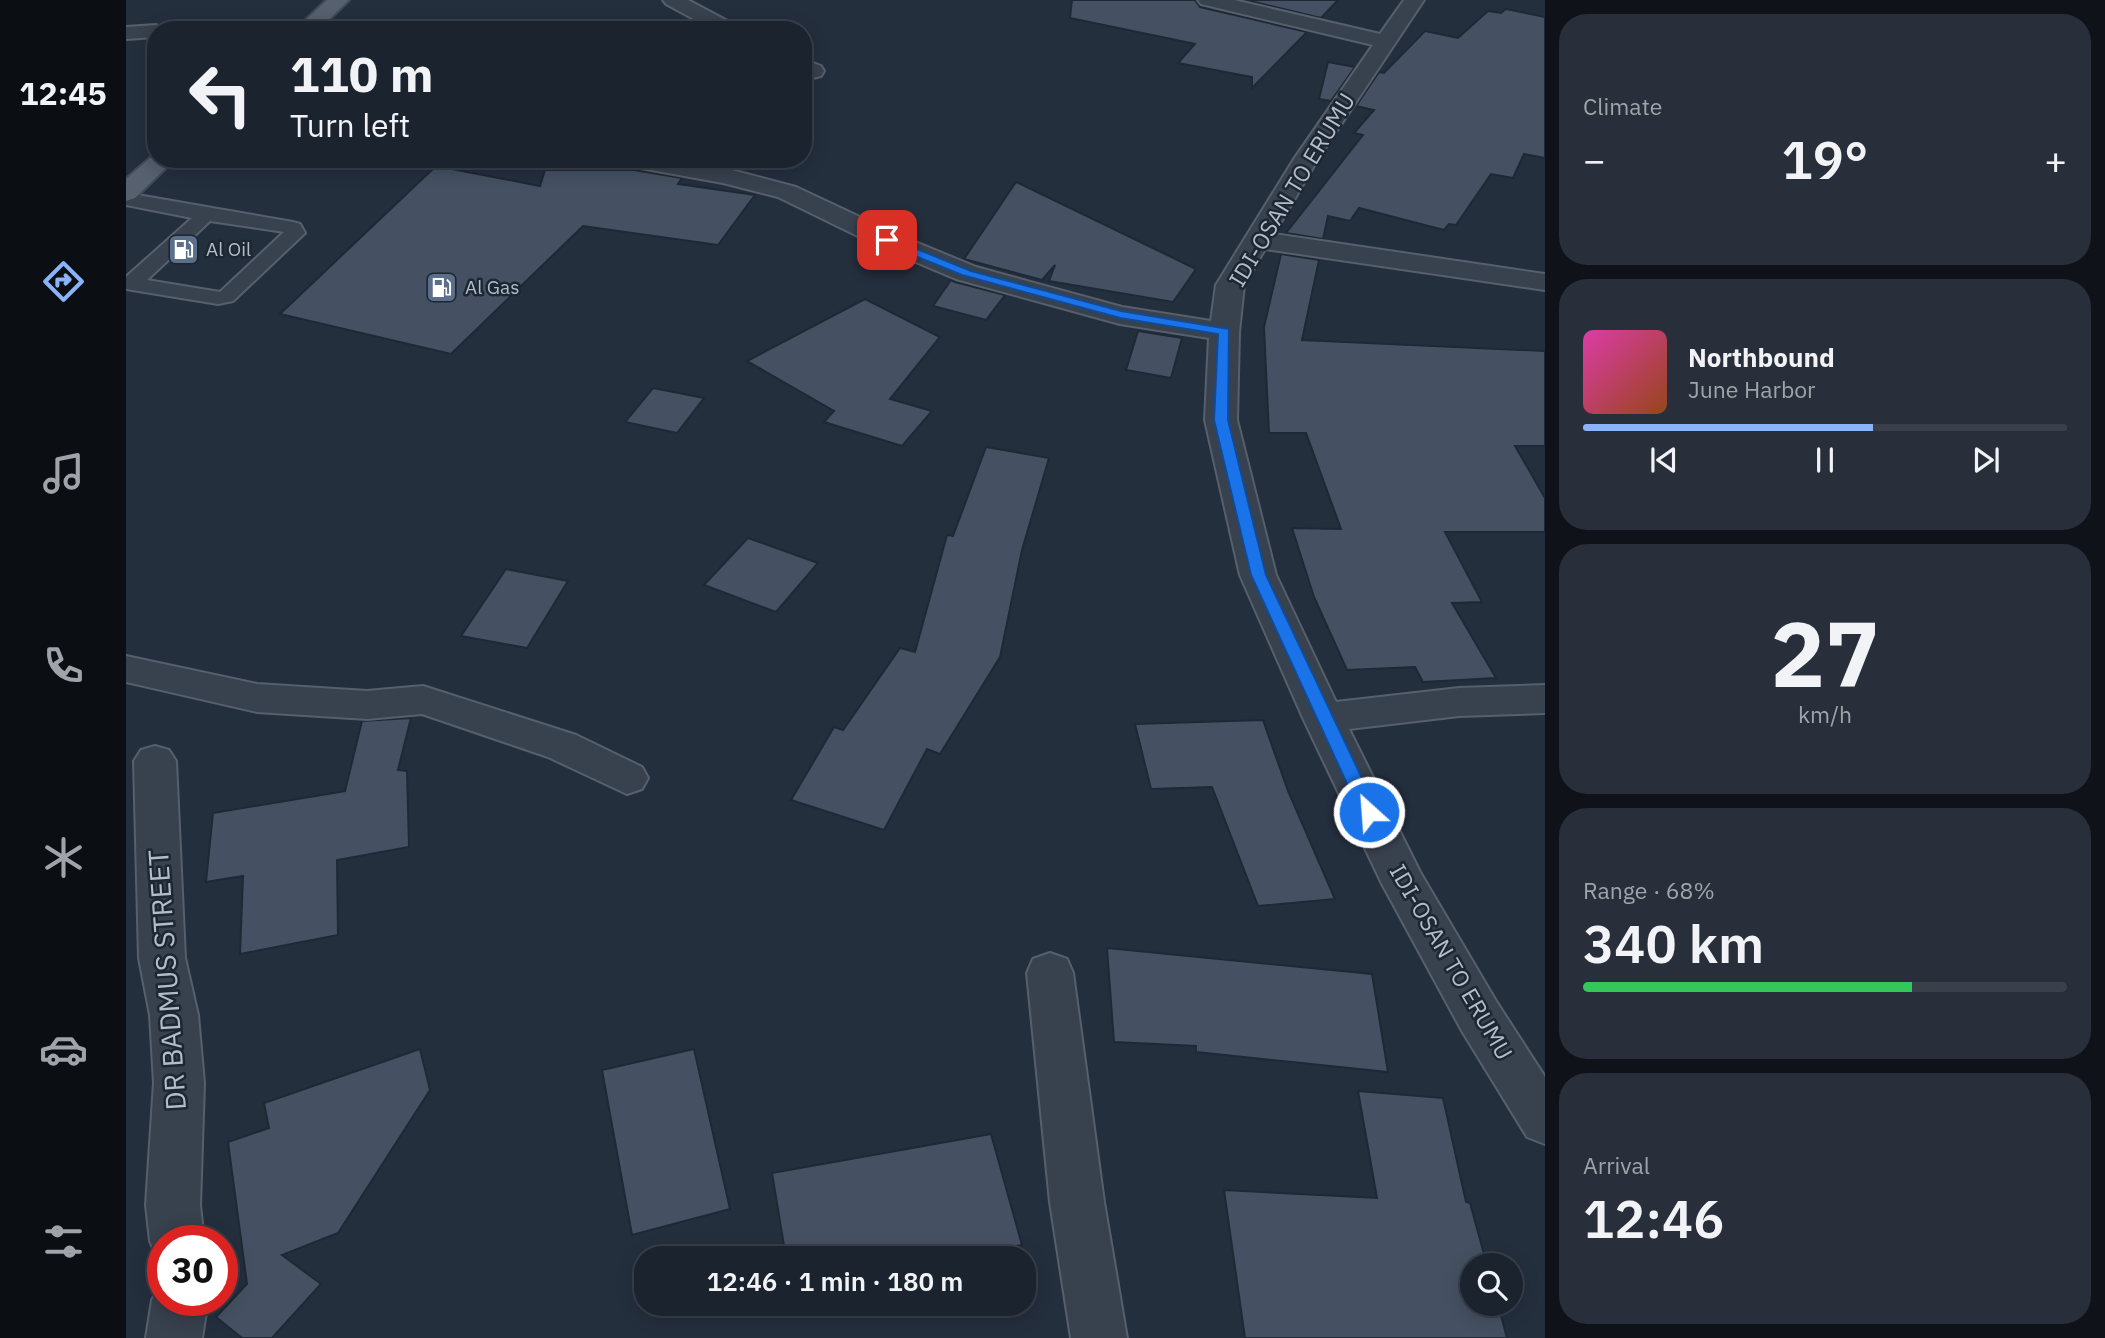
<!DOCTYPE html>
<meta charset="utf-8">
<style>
:root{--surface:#1b232e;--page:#282f3a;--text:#f1f3f6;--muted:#a0a4aa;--line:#39404a;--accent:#8ab4f8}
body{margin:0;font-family:"IBM Plex Sans",sans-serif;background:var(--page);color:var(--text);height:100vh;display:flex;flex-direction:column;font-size:26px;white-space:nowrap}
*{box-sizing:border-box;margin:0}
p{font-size:23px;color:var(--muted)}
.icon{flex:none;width:38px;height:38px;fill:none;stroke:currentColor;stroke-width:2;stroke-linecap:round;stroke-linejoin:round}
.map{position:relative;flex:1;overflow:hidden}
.side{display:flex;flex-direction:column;gap:14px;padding:14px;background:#0f1319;width:560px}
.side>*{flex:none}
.top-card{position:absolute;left:21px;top:21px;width:665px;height:147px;border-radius:28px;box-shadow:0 4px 18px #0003,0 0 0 2px var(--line);background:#1b232e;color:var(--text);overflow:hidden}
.controls{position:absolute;left:1334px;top:1253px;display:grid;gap:14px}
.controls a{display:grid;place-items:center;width:63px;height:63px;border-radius:50%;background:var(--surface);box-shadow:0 4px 18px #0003,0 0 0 2px var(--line);font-size:35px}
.speed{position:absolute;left:21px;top:1225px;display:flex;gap:14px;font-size:35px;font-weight:700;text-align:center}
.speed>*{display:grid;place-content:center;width:91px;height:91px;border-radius:50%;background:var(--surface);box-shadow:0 4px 18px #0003,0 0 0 2px var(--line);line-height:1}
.speed .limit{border:10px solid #d22;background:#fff;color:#111}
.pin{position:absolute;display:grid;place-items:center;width:60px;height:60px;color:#fff;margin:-30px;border-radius:14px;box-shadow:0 4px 10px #0006}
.me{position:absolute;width:77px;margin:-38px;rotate:334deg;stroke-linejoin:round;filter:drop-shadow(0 0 5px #0008)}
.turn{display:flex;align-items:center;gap:24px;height:147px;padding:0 28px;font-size:32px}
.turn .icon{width:91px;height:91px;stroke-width:2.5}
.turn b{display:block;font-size:49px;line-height:60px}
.big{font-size:52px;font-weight:600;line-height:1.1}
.side .card{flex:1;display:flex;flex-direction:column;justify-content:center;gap:10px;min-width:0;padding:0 24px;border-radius:28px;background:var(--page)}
.side .dial{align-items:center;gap:0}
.dial b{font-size:91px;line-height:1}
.song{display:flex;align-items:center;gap:21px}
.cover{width:84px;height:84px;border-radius:10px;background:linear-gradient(135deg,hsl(320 70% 55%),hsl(20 70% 35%))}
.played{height:7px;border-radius:4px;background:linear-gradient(90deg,var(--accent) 60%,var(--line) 60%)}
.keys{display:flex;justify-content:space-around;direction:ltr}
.heat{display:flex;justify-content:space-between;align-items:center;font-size:38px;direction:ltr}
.charge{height:10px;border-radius:5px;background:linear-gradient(90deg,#34c759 68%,var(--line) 0)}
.trip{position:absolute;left:508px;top:1246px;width:402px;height:70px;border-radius:28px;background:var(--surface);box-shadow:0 4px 18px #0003,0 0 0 2px var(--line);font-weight:600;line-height:70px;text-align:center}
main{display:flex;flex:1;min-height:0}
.menu{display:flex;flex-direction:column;width:126px;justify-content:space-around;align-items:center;background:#0b0e12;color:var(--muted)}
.menu .icon{width:49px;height:49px}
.menu .active{color:var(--accent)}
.menu b{font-size:32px;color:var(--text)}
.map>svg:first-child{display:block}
.building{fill:#455162;stroke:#1f2835;stroke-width:2}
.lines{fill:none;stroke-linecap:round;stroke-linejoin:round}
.lane-casing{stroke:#565f6c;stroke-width:4}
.street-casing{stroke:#565f6c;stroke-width:4}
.primary-casing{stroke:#414a57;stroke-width:4}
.lane{fill:#38414e;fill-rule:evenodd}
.street{fill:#38414e;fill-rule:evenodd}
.primary{fill:#56606e;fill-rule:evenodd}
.route{fill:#1a73e8;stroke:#114b97;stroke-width:2}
.labels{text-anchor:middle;stroke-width:5;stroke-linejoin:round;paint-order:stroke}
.far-poi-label{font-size:19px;fill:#b4bcc9;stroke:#1d2633;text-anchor:start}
.street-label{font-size:23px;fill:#b4bcc9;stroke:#1d2633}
.near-street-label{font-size:28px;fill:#b4bcc9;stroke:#1d2633}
</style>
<main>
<nav class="menu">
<b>12:45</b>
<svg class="icon active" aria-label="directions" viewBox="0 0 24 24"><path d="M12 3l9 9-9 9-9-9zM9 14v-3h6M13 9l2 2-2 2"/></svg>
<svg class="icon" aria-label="music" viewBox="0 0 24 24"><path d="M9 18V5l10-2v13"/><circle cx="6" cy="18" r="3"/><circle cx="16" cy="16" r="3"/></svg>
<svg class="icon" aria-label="phone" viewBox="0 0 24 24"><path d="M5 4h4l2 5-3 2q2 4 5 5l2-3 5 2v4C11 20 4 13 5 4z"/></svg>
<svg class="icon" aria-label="climate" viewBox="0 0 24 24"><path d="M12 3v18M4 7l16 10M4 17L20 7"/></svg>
<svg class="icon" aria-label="car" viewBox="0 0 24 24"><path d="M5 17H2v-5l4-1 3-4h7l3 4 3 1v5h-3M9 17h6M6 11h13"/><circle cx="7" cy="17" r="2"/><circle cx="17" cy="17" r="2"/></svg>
<svg class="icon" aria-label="filters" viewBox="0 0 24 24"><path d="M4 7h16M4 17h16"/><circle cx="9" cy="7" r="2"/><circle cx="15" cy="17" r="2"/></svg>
</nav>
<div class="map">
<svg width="1419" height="1338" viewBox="0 0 1419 1338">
<rect width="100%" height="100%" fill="#242f3e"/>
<!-- building -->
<g class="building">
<path d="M946,0H1069L1074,7L1181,32L1126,88V77L1052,63L1069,44L944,18Z"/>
<path d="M1120,0H1212L1195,18Z"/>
<path d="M1380,9L1419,17V158L1398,154L1387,178L1365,174L1330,225L1323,224L1318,230L1233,208L1224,221L1202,216L1197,239L1160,233L1237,135L1228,133L1248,110L1230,106L1253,72L1258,73L1299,31L1332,38L1362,11L1375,13Z"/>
<path d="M1202,62L1229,67L1205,101L1193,99Z"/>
<path d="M310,166L414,186L419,170H508L556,178L552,184L629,195L592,245L457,226L325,354L154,314Z"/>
<path d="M890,182L909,191L1070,269L1047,302L923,281L929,265L916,280L838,259Z"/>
<path d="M1155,254L1193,260L1176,340L1419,351V446H1389L1419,498V532H1319L1356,602L1326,603L1370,678L1297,682L1289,667L1221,670L1188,597L1166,528L1215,529L1180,433H1143L1138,327Z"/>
<path d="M825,280L829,282L879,295L860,320L807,306Z"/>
<path d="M739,299L814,337L764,399L806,411L776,446L698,422L708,411L621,361Z"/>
<path d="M1012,331L1056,338L1045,378L1000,370Z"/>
<path d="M527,388L578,398L551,433L499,422Z"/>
<path d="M860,447L923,458L896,550L874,657L814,754L801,749L758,830L665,800L708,727L717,730L774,648L789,652L821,535L827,536Z"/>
<path d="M622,538L692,563L650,612L578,585Z"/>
<path d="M380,569L442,581L401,648L335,636Z"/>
<path d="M285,718L272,770L281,771L283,847L211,860L212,935L114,954L117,876L80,882L87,813L219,791L236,721Z"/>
<path d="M1137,720L1162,791L1209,899L1132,906L1086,787L1025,789L1009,724Z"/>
<path d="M981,948L1246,974L1262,1072L1070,1052V1046L988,1042Z"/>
<path d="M294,1049L304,1090L212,1233L156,1255L195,1284L146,1338H116L90,1317L121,1284L102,1142L143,1128L138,1103Z"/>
<path d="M568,1049L604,1209L506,1235L476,1070Z"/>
<path d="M1232,1091L1317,1098L1340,1202L1344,1203L1361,1265H1346V1304H1372L1381,1338H1119L1098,1190L1251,1198Z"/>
<path d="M865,1134L896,1245L862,1251L864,1258H660L646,1173Z"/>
</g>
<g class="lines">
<defs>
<path id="lane" d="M0,193L167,222L174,224L179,233L107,301L92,304L0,289V277L66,218L0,205ZM84,221L158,232L94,292L21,280Z"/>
<g id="street">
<path d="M537,0H562L611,26L614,30H588L540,4Z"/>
<path d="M1072,0H1108L1254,34L1278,0H1298L1192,159L1148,234L1419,274V290L1139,249L1118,285L1113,332L1111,420L1150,575L1210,702L1333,688L1419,685V713L1333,716L1223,729L1294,872L1370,1001L1419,1077V1144L1401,1137L1336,1031L1255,882L1177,718L1114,575L1079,420L1083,338L994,324L830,279L752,246L652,197L597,183L503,166L494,164L491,159H546L598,168L670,187L770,234L850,267L996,307L1085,321L1090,285L1168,159L1247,45L1075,4Z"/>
<path d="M30,25L40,30H30V37L0,39V27Z"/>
<path d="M677,59L695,66L698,71L695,76L687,78L677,75Z"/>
<path d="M0,656L131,684L241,691L297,686L450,735L516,767L522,778L516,789L501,794L422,757L296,714L241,719L131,712L0,682Z"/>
<path d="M29,746L43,750L50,761L59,958L72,1015L78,1083L74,1205L78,1241H37V1262L32,1260L24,1241L20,1205L28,1083L24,1015L13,958L8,761L15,750Z"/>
<path d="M924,953L941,959L947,973L978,1202L1001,1338H945L924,1202L901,973L907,959Z"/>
<path d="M37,1279V1300H82L76,1338H20L26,1300Z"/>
</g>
<g id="primary">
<path d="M201,0H223L192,30H169Z"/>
<path d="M30,153V159H49L9,198L0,201V179Z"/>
</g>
</defs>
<!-- lane casing -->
<use href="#lane" class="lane-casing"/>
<!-- street casing -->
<use href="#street" class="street-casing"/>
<!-- primary casing -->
<use href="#primary" class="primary-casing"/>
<!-- lane -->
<use href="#lane" class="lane"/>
<!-- street -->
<use href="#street" class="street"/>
<!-- primary -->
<use href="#primary" class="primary"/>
</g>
<!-- route -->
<path class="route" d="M757,238H764L845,271L995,311L1103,329L1102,420L1140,575L1252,812L1249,817H1237L1234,812L1125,575L1088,420L1092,334L994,318L836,275L757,243Z"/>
<!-- icons -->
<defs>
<symbol id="fuel-square" viewBox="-11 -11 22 22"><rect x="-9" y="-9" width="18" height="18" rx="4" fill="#5c6f8a" stroke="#1d2633"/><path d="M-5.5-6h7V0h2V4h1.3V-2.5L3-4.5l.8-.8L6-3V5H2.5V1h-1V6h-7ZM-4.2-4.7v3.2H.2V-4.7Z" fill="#fff"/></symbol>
</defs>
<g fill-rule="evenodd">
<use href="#fuel-square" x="40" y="232" width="35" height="35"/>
<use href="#fuel-square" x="298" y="270" width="35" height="35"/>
</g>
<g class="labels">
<!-- far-poi labels -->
<g class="far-poi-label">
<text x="80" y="256">Al Oil</text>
<text x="339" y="294">Al Gas</text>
</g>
<!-- street labels -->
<g class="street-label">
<text transform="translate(1166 190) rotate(-59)" y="8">IDI-OSAN TO ERUMU</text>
<text transform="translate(1325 962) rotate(60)" y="8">IDI-OSAN TO ERUMU</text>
</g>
<!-- near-street labels -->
<g class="near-street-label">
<text transform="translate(41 980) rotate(-94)" y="10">DR BADMUS STREET</text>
</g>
</g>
</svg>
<div class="controls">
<a><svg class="icon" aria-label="search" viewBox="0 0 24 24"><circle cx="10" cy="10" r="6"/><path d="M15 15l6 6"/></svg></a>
</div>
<div class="speed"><div class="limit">30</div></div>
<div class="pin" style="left:761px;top:240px;background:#d93025"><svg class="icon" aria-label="arrive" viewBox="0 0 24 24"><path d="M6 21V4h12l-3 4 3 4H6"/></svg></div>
<svg class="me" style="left:1243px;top:812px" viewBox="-20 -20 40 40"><circle r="17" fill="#1a73e8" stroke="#fff" stroke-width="3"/><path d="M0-11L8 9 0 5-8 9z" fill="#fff"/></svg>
<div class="trip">12:46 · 1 min · 180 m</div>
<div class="top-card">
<div class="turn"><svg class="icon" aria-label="left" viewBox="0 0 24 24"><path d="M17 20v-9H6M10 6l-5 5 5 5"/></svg><div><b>110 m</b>Turn left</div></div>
</div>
</div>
<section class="side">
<div class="card"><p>Climate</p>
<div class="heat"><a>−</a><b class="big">19°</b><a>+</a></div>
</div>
<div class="card">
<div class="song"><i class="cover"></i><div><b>Northbound</b><p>June Harbor</p></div></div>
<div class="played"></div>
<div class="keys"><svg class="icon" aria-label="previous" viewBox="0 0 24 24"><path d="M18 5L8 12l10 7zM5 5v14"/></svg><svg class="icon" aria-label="pause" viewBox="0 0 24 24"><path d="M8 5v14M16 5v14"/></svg><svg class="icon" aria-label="next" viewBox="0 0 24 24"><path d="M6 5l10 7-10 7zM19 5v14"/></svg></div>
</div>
<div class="card dial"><b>27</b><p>km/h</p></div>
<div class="card"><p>Range · 68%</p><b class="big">340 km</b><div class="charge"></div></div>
<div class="card"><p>Arrival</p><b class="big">12:46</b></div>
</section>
</main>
